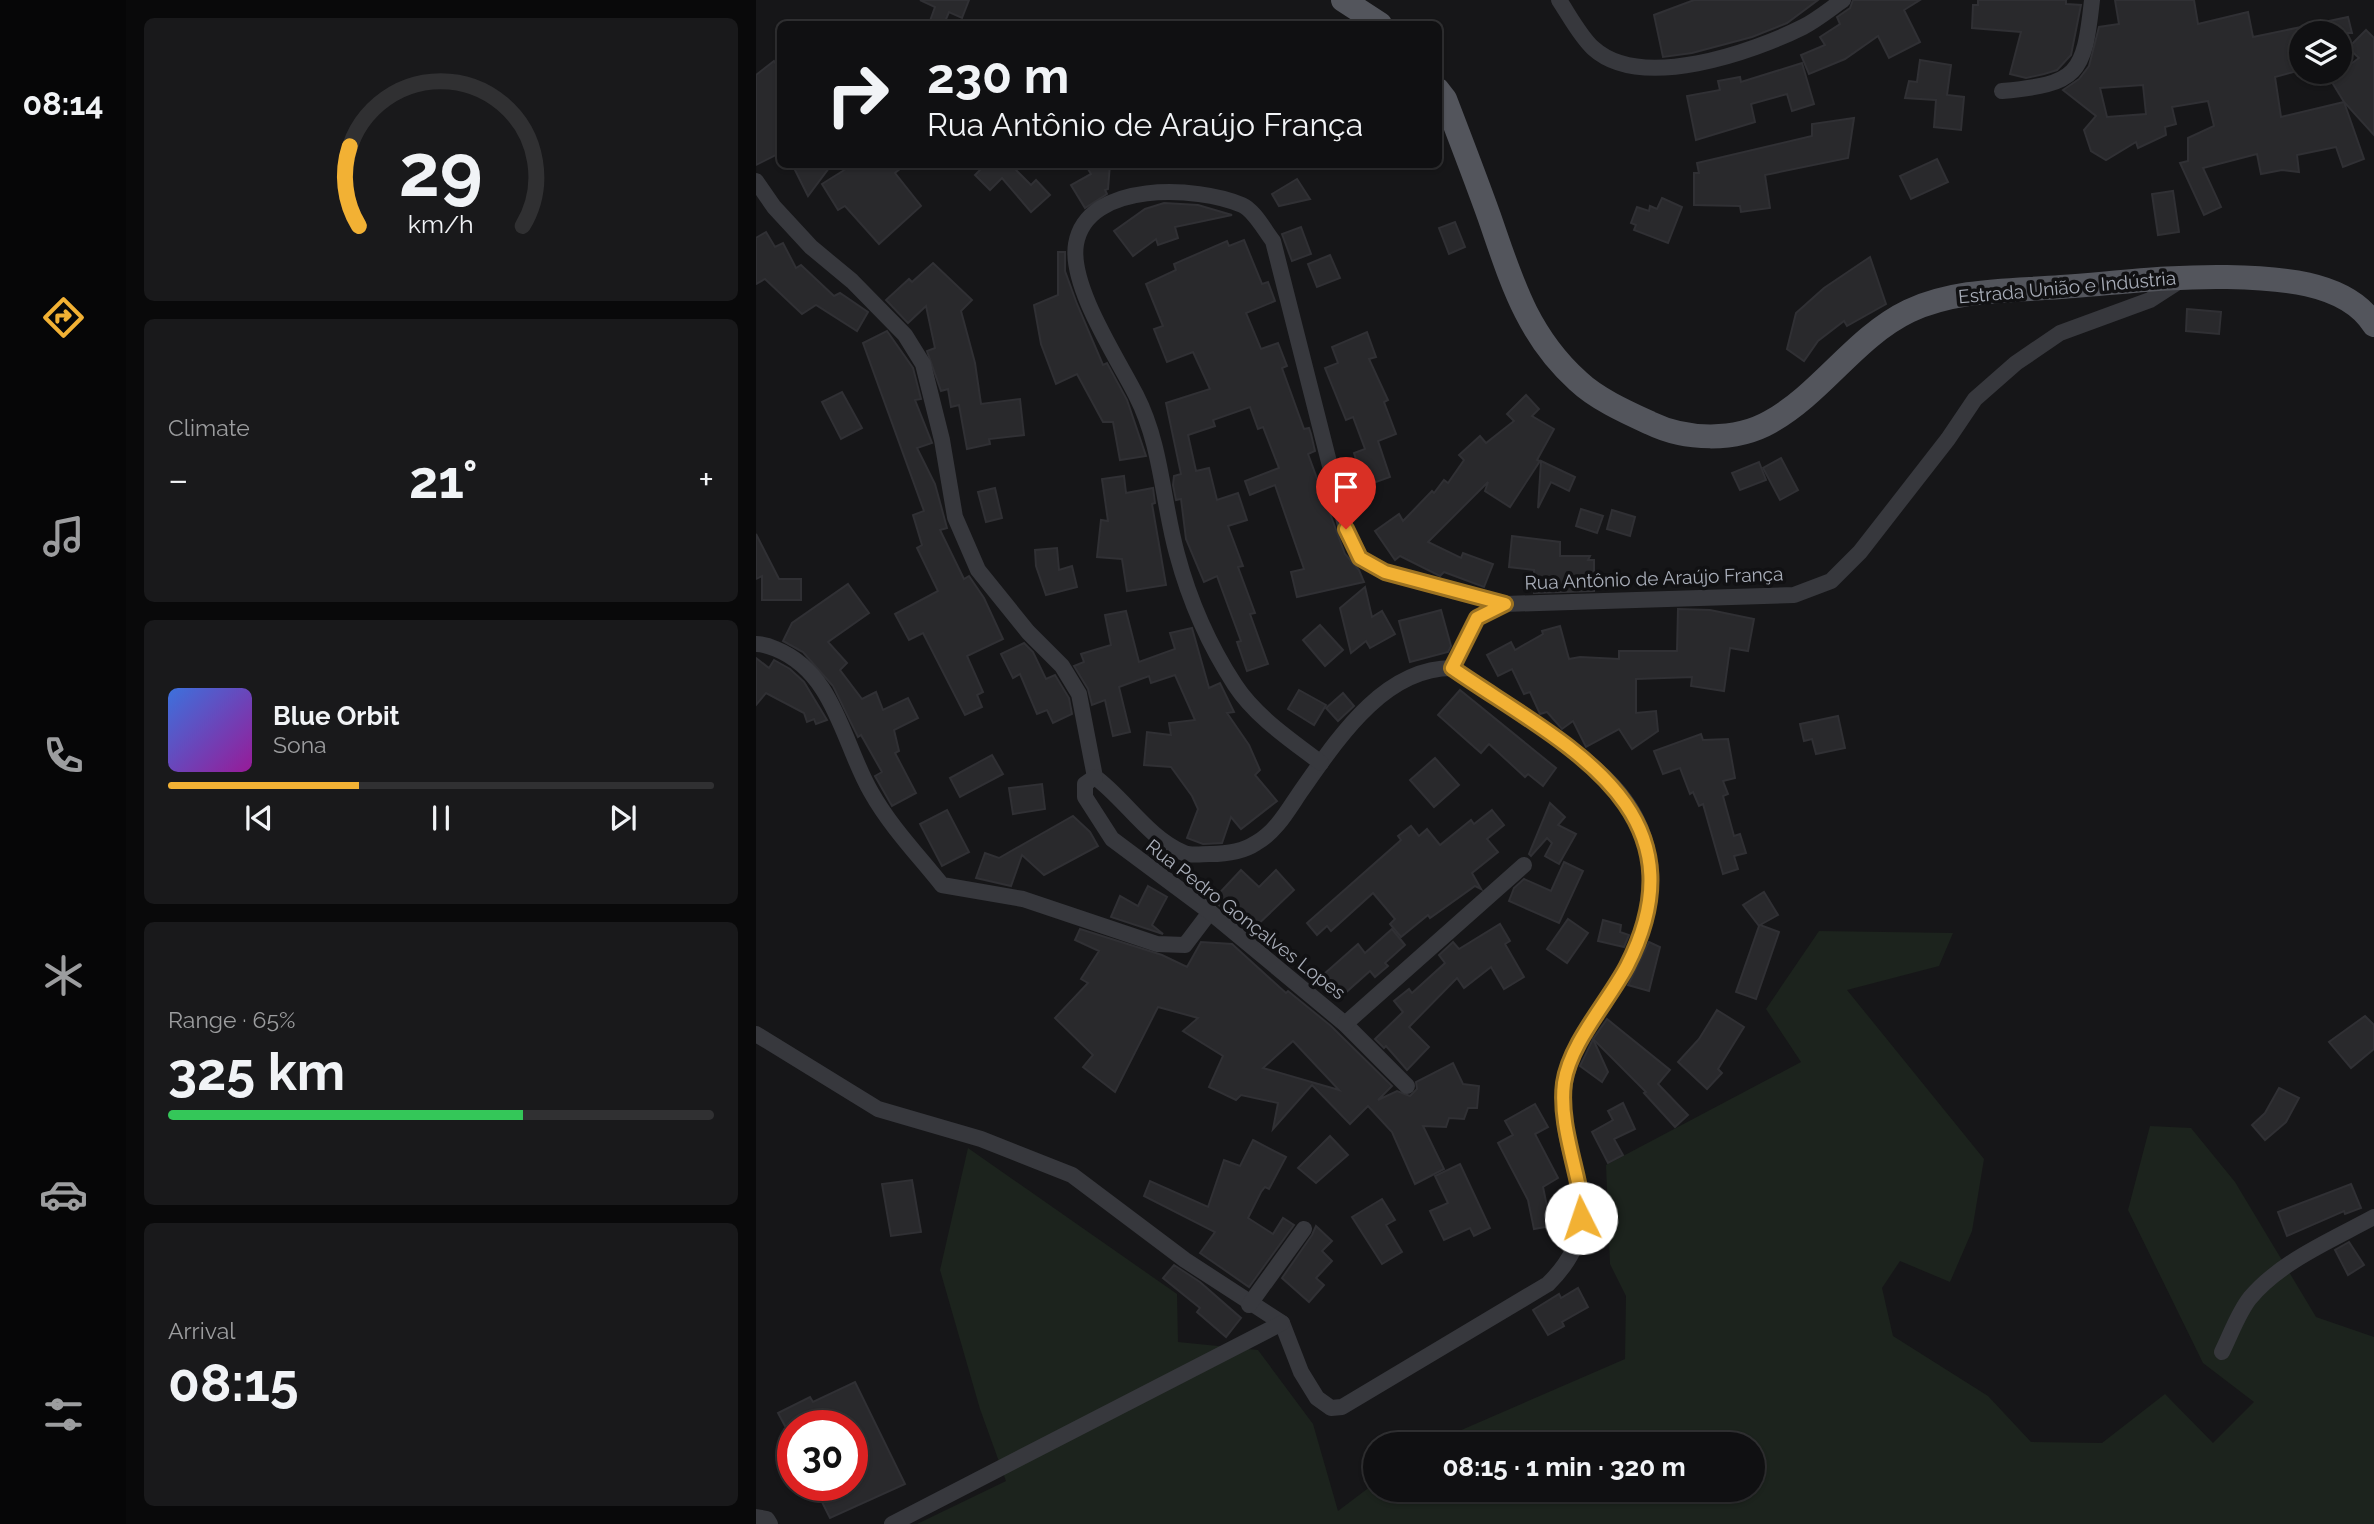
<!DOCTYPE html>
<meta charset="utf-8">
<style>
:root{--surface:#101012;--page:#19191b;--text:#f1f3f6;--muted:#9c9d9f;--line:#303032;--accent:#f2b134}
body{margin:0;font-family:Raleway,sans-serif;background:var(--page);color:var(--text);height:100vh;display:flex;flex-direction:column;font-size:26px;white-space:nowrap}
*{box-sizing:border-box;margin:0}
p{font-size:23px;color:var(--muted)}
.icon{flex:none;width:38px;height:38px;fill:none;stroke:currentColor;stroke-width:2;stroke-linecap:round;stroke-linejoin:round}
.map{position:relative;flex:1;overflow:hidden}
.drawer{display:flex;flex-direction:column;gap:18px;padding:18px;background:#09090a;width:630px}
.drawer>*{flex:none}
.banner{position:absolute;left:21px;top:21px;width:665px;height:147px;border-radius:10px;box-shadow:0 2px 5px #0004,0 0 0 2px var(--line);background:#101012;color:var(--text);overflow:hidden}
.buttons{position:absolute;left:1533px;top:21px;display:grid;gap:14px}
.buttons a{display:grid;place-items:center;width:63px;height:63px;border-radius:50%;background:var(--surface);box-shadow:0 2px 5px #0004,0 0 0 2px var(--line);font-size:35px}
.speed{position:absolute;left:21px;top:1410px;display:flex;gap:14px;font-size:35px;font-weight:700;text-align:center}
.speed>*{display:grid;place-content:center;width:91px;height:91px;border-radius:50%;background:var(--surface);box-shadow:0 2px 5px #0004,0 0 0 2px var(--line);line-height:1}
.speed .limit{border:10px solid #d22;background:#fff;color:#111}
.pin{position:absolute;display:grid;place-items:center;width:60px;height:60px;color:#fff;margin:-72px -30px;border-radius:50% 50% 50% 0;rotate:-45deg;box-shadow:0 0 7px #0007}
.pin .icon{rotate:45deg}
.me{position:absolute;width:77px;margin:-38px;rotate:356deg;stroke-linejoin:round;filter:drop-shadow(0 0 5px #0008)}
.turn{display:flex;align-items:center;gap:24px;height:147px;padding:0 35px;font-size:32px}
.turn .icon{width:91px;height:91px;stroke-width:2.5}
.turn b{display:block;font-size:49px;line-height:60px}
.big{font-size:52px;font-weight:700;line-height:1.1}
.drawer .tile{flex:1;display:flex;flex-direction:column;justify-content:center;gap:10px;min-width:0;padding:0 24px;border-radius:10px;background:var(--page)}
.drawer .dial{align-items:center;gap:0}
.dial svg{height:182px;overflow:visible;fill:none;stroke:var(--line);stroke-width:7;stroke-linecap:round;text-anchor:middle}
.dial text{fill:var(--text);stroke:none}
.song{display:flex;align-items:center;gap:21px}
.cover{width:84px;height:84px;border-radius:10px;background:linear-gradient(135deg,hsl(220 70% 55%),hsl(300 70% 35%))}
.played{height:7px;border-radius:4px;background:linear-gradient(90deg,var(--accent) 35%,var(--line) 35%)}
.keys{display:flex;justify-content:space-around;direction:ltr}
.heat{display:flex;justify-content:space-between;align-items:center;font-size:38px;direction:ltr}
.charge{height:10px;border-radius:5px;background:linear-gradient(90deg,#34c759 65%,var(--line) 0)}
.trip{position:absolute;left:607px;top:1432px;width:402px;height:70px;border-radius:35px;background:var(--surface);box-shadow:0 2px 5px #0004,0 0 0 2px var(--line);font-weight:700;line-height:70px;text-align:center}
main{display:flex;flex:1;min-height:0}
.dock{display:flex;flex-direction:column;width:126px;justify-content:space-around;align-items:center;background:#060607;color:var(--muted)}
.dock .icon{width:49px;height:49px}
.dock .selected{color:var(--accent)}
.dock b{font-size:32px;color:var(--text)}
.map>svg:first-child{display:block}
.green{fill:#1c231d}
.building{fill:#29292c;stroke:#303034;stroke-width:2;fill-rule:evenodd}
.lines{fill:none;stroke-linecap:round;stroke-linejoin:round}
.minor{stroke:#37383d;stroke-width:16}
.primary{stroke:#53555c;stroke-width:24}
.route-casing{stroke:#9d7322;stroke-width:18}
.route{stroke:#f2b134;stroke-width:12}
.labels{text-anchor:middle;stroke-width:7;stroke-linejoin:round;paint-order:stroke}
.street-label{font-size:19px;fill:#a8adb8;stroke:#111113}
</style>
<main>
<nav class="dock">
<b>08:14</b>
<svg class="icon selected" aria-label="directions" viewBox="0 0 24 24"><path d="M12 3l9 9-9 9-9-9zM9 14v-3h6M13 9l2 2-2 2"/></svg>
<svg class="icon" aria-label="music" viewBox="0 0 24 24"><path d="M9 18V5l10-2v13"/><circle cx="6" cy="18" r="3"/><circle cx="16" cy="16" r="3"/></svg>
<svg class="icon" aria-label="phone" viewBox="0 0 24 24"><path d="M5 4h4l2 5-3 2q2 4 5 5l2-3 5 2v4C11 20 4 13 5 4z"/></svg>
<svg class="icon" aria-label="climate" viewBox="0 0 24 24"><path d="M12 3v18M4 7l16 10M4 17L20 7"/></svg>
<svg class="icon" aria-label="car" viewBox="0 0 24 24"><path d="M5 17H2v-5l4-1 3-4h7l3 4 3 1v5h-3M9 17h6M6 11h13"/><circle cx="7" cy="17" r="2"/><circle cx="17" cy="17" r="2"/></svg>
<svg class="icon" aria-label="filters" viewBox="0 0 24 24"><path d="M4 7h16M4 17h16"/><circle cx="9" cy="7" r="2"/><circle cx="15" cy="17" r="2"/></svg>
</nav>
<section class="drawer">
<div class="tile dial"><svg viewBox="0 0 100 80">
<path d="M14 69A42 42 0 1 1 86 69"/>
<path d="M14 69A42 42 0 0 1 10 34" stroke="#f2b134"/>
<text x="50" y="56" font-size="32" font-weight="700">29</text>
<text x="50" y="72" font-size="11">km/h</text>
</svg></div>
<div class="tile"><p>Climate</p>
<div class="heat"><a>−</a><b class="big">21°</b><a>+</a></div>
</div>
<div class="tile">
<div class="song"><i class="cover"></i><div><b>Blue Orbit</b><p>Sona</p></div></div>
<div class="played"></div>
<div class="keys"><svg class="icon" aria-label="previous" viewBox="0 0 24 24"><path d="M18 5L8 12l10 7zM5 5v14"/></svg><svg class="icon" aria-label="pause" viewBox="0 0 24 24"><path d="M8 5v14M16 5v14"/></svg><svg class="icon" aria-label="next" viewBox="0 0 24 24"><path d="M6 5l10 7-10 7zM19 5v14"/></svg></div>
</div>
<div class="tile"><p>Range · 65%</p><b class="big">325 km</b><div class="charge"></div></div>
<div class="tile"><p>Arrival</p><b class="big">08:15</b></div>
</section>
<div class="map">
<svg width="1618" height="1524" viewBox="0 0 1618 1524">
<rect width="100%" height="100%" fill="#161618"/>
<!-- green -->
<path class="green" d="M1063,931L1197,933L1183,966L1091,990L1228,1159L1216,1231L1194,1282L1144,1261L1126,1288L1137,1336L1232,1396L1275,1442L1346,1443L1409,1394L1457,1443L1498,1402L1447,1363L1372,1210L1394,1126L1435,1128L1479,1182L1560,1317L1618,1337V1524H161L250,1481L224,1409L184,1270L212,1148L421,1294L422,1342L502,1350L557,1424L582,1511L619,1483L620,1489H998V1444H673L869,1359L870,1296L854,1264L850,1165L1045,1062L1010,1009Z"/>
<!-- building -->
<g class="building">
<path d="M164,0H213L206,18L193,12L188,24L174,21L179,7Z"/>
<path d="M938,0H1062L1031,23L996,37L936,53L907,57L898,15Z"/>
<path d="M1097,0H1164L1148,10L1164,42L1133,58L1122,36L1089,59L1053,74L1045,55L1069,45L1064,37L1084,24L1081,17L1094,8Z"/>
<path d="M1222,0H1310V4L1325,5L1315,55L1301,70L1288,74L1270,78L1254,74L1265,32L1216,28L1217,5H1222Z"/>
<path d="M1359,0H1438L1442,24L1492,12L1497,37L1545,27V70L1519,77L1525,117L1588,102L1608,159L1587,167L1580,147L1541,155L1543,172L1526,170L1505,174L1501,154L1447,168L1465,207L1448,215L1424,163L1432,161V138L1458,126L1452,101L1416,107L1420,124L1409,127L1410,135L1382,148L1380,142L1350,160L1335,151L1328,130L1340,116L1307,90L1323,79L1333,66L1343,27L1363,24ZM1387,85L1390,114L1351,117L1344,88Z"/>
<path d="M1592,17L1596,33H1549V26Z"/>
<path d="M1610,30L1618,38V135L1588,102L1574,79L1603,58L1592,48Z"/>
<path d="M1164,60L1195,65L1191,95L1208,97L1205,130L1178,127L1180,100L1149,98L1153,81L1161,82Z"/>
<path d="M18,61L24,70V153L0,165V75Z"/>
<path d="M1046,63L1058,104L1036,111L1031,94L995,104L999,122L940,140L931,96L964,90L962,81L984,77L985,82Z"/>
<path d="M1098,118L1092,158L1009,175L1014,208L985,212L984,206L938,205V173H943L941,163L1056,136V124Z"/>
<path d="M1181,159L1192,182L1155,199L1144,176Z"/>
<path d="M36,164H76L52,196Z"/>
<path d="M98,164H150L139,173L165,206L123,244L89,206L82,210L66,184Z"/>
<path d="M230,164H260L257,167L275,185L280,180L294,195L275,212L246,178L234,190L219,175Z"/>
<path d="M329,164H354L352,189L349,190L351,194L329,208L315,185L335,174Z"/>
<path d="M541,179L554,199L523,206L516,194Z"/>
<path d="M1417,191L1423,232L1402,235L1396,194Z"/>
<path d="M906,198L926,207L912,243L878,230L880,225L875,223L881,207L893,211L894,206L901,209Z"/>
<path d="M408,203L442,205L476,215L419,227L422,238L402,245L400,239L377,256L358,231L389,209Z"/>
<path d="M699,222L709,247L693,254L683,228Z"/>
<path d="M545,227L555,254L536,261L526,234Z"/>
<path d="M10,232L19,247L27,243L40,268L45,265L78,296L84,293L112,312L101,331L60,305L46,314L9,279L0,284V238Z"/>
<path d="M488,240L506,284L512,282L519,301L490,313L505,349L522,343L531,366L526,368L548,429L553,428L555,434L559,451L552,454L589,554L603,570L608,582L541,597L535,572L548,569L519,485L494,495L489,481L523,468L507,427L502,429L494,407L457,420L459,426L432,435L440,471L453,468L461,500L482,493L491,520L472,526L487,566L482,567L499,613L494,614L512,664L491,671L481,642L485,641L461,576L448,582L430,539L425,499L420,500L417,485L418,476L425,474L410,403L454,389L437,352L411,362L398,329L407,326L390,284L420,270L418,264L471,241L473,246Z"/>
<path d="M302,252H309V271L321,304L347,365L351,363L371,400L390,456L364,460L357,422H347L321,374L300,384L285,344L278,305L302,295Z"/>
<path d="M574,255L584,278L561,287L552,264Z"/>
<path d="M1114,257L1130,304L1091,326L1088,321L1062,341L1048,361L1031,349L1040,313L1068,288Z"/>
<path d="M177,263L216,300L205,311L219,363L225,404L264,399L268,435L233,439L234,444L211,449L203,405L195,407L192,389L185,391L171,351L179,348L170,306L152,323L130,300L153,279L156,282Z"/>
<path d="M1431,309L1465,312L1463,334L1430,331Z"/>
<path d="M131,331L157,368L165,399L159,400L176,443L161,448L179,484L191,528L184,530L208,579L213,576L228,598L247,639L211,656L227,692L221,695L226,707L209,715L167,633L153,640L139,614L182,591L161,548L166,545L157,515L168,511L107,343Z"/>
<path d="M611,332L620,357L613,359L632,400L628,402L640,434L622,441L634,477L609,486L598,453L609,449L597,417L590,420L569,368L582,363L576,347Z"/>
<path d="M86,392L106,428L85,439L66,402Z"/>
<path d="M770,395L783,409L776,416L798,429L781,460L784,461L754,507L729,491L732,482L672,542L705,558L707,553L737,564L728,587L688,572L684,576L644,556L639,560L619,531L643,514L647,521L676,491L678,493L688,480L692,483L708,460L703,455L724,436L730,443L758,421L751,414Z"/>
<path d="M1025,458L1042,490L1024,500L1007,468Z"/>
<path d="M785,461L819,477L813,491L795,482L782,508Z"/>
<path d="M1003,462L1010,480L984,490L976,473Z"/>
<path d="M368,476L370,493L397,488L399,503L396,504L410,585L371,591L366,559L341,557L345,520L352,521L346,479Z"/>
<path d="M239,488L246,518L230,522L222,492Z"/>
<path d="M825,509L847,516L841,533L820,526Z"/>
<path d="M856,510L879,517L874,536L851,529Z"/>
<path d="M0,534L23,579H45V600H6V576L0,579Z"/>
<path d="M756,536L804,542V556H834L832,560H838V591L778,593V570L753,567Z"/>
<path d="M301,548L303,570L316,566L321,587L290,595L280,566L279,550Z"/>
<path d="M92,584L113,613L72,642L91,663L84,670L106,699L120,692L127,710L152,698L162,718L138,730L143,751L139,753L160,793L136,806L119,776L126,772L105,735L102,737L77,686L47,652L27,641L36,623Z"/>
<path d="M609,587L616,617L626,611L639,634L614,648L610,641L595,653L584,608Z"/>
<path d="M922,609L954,610L998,619L992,651L974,648L968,691L935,686L936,677L880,679V713L900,711L902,731L876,749L863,729L830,747L817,721L806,729L791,712L784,714L774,692L768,694L756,669L742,676L731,655L755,642L759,650L787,634L786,631L804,626L813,659L824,657L863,659V651H921Z"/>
<path d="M685,610L695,646L692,652L654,662L643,621Z"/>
<path d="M370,611L383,662L419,649L414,633L436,628L453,688L464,683L478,712L471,713L493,745L504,770L499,775L521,801L485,829L475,817L466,843L447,844L431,838L442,809L436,796L415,767L388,765L391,732L415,735L413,723L439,720L419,675L395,683L393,676L363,687L374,732L357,736L349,700L336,705L332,689L318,666L328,662L325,654L355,645L349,615Z"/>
<path d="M564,625L587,650L569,666L547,640Z"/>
<path d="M268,643L277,652L290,679L299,675L313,698L316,714L297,723L291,710L281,714L264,674L257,678L245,654Z"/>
<path d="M0,658L13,668L18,660L34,669L48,682L71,720L60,724L58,719L51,722L48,713L10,693L0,705Z"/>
<path d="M543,690L570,705L558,725L532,709Z"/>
<path d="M704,690L800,768L787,786L772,774L769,777L733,744L725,753L682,715Z"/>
<path d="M587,693L598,706L582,721L570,708Z"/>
<path d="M1082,716L1089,748L1060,754L1056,739L1048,741L1044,724Z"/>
<path d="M945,734L947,740L972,739L979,778L967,781L972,794L967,796L978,836L984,834L990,853L978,856L982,869L967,874L947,804L943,806L937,792L934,794L924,768L907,774L898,751Z"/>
<path d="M236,755L247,774L204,797L194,778Z"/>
<path d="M679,758L703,785L678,807L654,780Z"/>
<path d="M286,784L289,809L257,814L253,788Z"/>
<path d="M794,803L809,817L802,825L820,834L803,864L789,856L796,843L791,838L775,856L773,854Z"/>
<path d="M191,810L213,852L186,866L164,824Z"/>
<path d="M736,810L748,825L731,839L742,852L716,873L725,889L719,886L674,918L672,915L645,937L634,924L639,919L617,893L575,931L571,926L561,935L551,923L645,840L642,836L655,826L663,836L671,829L684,845L715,820L718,824Z"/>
<path d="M317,816L334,832L342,846L288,875L266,855L255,886L220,878L229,853L243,858Z"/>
<path d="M808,862L827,871L803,923L753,901L758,888L768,879L795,891Z"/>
<path d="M485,870L503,887L520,870L538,890L494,932L457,900Z"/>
<path d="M392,886L411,897L396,925L407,934L355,917L364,896L382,906Z"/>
<path d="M1008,892L1022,915L1004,925L1023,932L1000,999L980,992L1003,926L987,905Z"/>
<path d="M812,919L832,933L811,963L791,949Z"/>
<path d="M847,920L865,925L864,932L873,935L868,947L842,941Z"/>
<path d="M744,924L754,941L749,944L768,977L748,989L735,967L708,988L701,978L653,1027L673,1047L651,1070L630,1046L628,1048L619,1039L647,1012L638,1001L653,989L656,993L689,963L683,955L697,942L703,949Z"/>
<path d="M324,929L406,955L431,967L445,942L476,944L530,993L532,991L575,1026L636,1086L622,1100L641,1091L654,1096L661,1089L660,1082L697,1063L707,1084L723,1086L721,1108H712L708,1119L693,1118L690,1127L667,1126L688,1169L659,1184L636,1132L612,1106L594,1124L556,1085L517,1129L522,1103L485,1095L480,1100L453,1087L467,1056L427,1031L442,1018L402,1007L359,1092L327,1067L337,1055L299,1018L332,983L325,979L343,951L319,940ZM537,1041L583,1090L507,1068Z"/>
<path d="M636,929L649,945L629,963L632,966L619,977L614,971L587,995L568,974L602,944L609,953Z"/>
<path d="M893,942L904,947L893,991L872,985Z"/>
<path d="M961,1010L988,1027L962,1069L966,1073L951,1089L922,1062L943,1039Z"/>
<path d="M1609,1016L1618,1025V1049L1595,1068L1573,1042Z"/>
<path d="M851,1019L914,1070L902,1084L932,1115L919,1127L888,1093L890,1092L837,1039Z"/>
<path d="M837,1039L852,1072L846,1082L824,1066Z"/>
<path d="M1523,1088L1543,1098L1530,1122L1509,1140L1496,1125L1509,1113Z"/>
<path d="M867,1103L879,1129L858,1139L867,1155L852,1163L836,1132L857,1120L852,1111Z"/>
<path d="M779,1104L792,1127L779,1134L802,1178L787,1187L795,1226L778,1229L772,1200L742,1143L757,1135L749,1121Z"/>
<path d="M574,1136L592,1155L560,1183L542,1168Z"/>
<path d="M497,1140L530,1157L513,1189L509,1187L505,1192L492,1218L517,1234L527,1218L538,1225L493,1287L444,1253L459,1232L388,1196L394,1181L452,1207L468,1160L484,1166Z"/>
<path d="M704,1164L734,1228L718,1236L714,1228L688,1240L674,1211L692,1203L679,1176Z"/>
<path d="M156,1180L165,1232L135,1236L126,1184Z"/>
<path d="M1595,1184L1605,1208L1589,1214L1588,1211L1531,1236L1522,1212Z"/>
<path d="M626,1199L639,1220L630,1225L646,1252L626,1264L596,1217Z"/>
<path d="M560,1226L576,1241L566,1251L576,1261L560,1278L568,1285L553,1302L526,1278L556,1235Z"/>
<path d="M1593,1242L1608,1265L1592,1275L1579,1250Z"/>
<path d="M418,1265L444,1282L485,1318L470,1337L441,1312L444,1308L407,1278Z"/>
<path d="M822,1288L832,1307L806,1322L808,1326L792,1335L777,1310L803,1294L805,1298Z"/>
<path d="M99,1382L149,1484L74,1518L58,1486H96V1426H29L22,1413L54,1397L57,1402Z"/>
</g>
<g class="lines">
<!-- minor -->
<g class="minor">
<path d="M803,0C813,15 824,36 837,48C885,92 997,52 1047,27C1061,20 1074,9 1087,0"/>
<path d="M1246,91C1322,84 1328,75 1336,0"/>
<path d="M0,181L18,207L55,247L96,281L149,335L167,364L186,440L199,517L222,570L272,632L306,666L323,694L339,777C369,799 392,838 428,853C435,856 446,854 454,854C469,854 488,851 500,843C520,832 532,810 545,791C581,740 627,668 696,668C745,702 835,753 868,799C906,850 899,916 869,969C848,1007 812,1045 808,1090C800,1165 862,1215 792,1284L586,1407L575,1408L561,1398L545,1372L526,1323L429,1260L316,1175L225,1139L122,1109L0,1034"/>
<path d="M0,644C8,644 13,646 20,649C79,673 87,744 115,792C134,826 162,855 186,885L267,899L401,944L429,945L454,912"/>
<path d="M696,668L721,618L749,604L1038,595L1075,581L1104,552L1192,439L1219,399L1260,363L1304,333L1394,300L1425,280"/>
<path d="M565,763C535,740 500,717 479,685C453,645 433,599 421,554C406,500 406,446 380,395C362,359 313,286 320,244C331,180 442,186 486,205C498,210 509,231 517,241L590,529L604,558L629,572L749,604"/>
<path d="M339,777L329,784V797L356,839L454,912L589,1024L651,1086"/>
<path d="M589,1024L768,865"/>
<path d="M493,1305L548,1229"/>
<path d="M1466,1352C1475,1334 1482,1313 1494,1298C1525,1261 1576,1240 1618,1217"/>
<path d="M0,1517L11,1519L14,1524"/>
<path d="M136,1524L526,1323"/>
</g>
<!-- primary -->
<g class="primary">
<path d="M587,0L624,24"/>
<path d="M682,90L689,99C704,138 719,177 733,216C755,279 770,334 822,381C841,399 870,412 894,423C929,440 979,442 1014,422C1066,393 1099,337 1153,311C1200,289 1254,291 1305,287C1360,283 1416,276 1471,277C1518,278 1590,280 1618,325"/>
</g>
</g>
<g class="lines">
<defs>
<path id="route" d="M590,529L604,558L629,572L749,604L721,618L696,668C806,744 952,807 871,966C852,1002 814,1043 808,1083C803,1122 820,1164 826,1203L825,1218"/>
</defs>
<!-- route casing -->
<use href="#route" class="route-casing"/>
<!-- route -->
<use href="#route" class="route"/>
</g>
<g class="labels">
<!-- street labels -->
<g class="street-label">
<text transform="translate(1311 287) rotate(-5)" y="7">Estrada União e Indústria</text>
<text transform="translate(898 578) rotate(-2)" y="7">Rua Antônio de Araújo França</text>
<text transform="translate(490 919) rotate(38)" y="7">Rua Pedro Gonçalves Lopes</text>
</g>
</g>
</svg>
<div class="buttons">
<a><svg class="icon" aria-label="layers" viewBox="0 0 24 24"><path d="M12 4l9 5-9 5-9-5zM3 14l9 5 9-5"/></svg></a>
</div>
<div class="speed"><div class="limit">30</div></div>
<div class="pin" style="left:590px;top:529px;background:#d93025"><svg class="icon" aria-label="arrive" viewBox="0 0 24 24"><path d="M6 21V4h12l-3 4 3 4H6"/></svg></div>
<svg class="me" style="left:825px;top:1218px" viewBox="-20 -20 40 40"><circle r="19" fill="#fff"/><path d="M0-13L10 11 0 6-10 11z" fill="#f2b134"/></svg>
<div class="trip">08:15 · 1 min · 320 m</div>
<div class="banner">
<div class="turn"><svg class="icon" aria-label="right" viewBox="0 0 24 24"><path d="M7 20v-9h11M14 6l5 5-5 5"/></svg><div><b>230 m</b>Rua Antônio de Araújo França</div></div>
</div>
</div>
</main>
